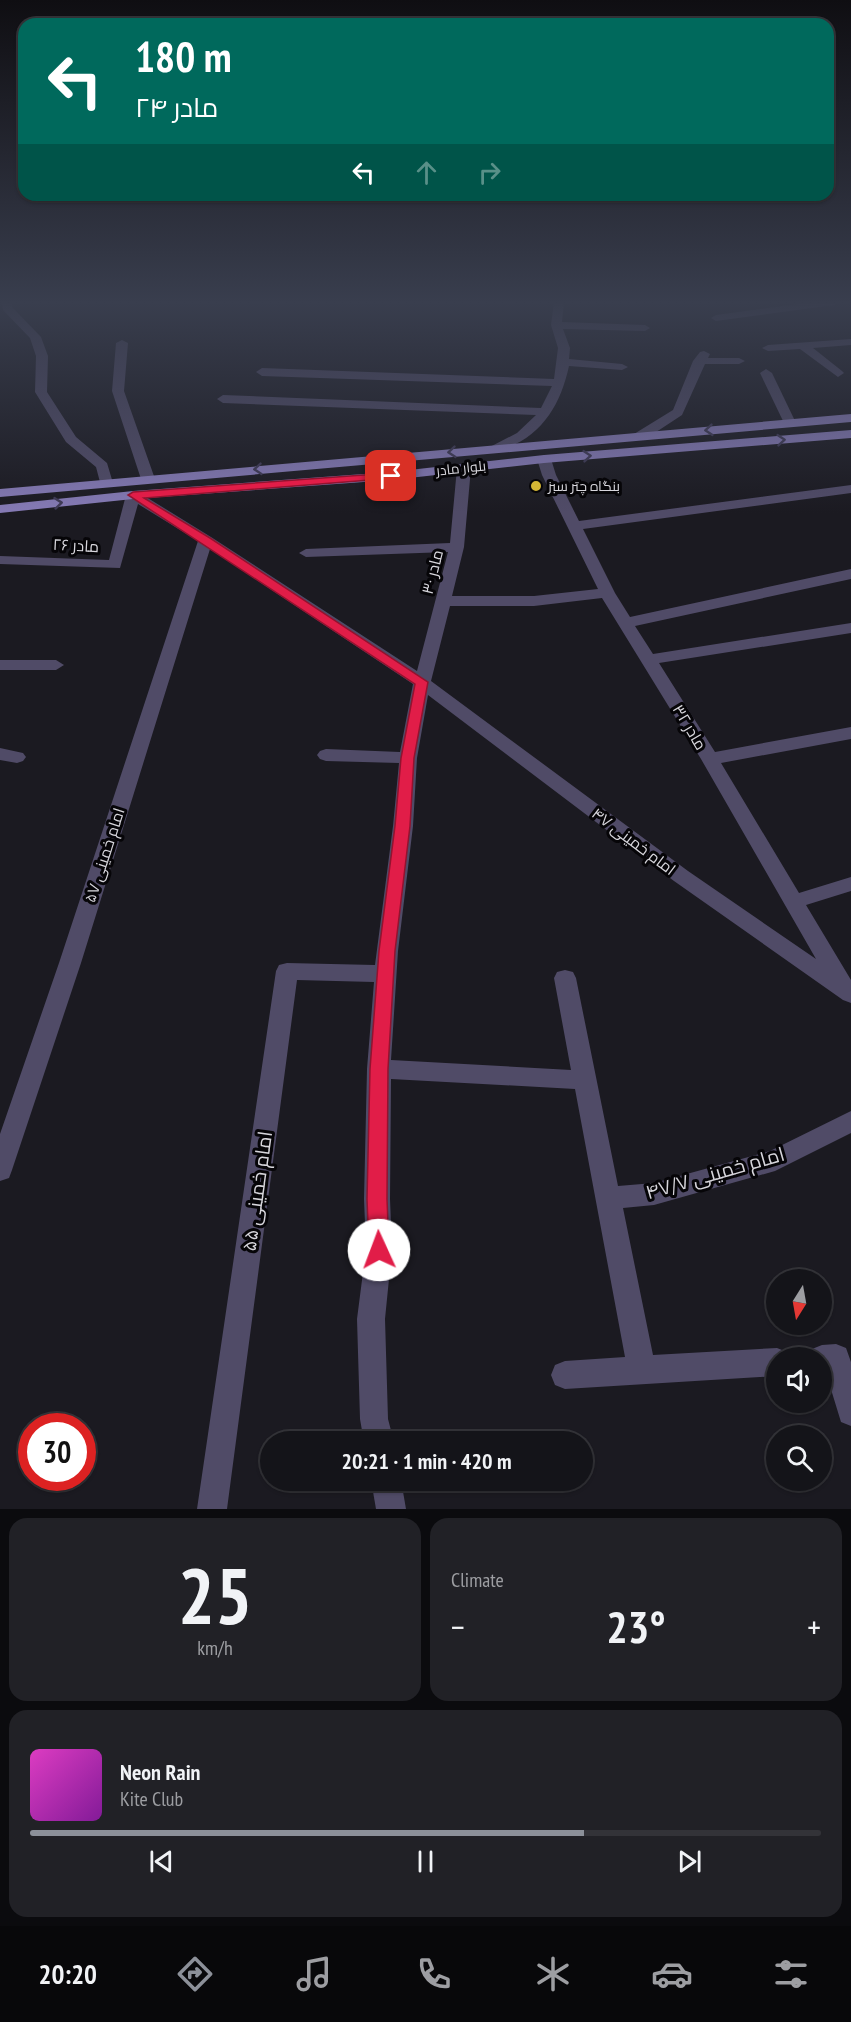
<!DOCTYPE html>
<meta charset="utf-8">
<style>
:root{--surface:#141419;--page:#212126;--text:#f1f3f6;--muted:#9d9ea2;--line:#333338;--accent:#8c9099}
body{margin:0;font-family:"PT Sans Narrow",Cairo,sans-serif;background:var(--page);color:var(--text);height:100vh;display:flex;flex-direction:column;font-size:22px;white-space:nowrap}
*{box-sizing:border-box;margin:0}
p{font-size:20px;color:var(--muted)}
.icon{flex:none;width:33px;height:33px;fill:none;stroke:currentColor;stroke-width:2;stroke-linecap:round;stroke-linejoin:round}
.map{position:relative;height:1509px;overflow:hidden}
.details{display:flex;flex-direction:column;gap:9px;padding:9px;background:#0b0b0e;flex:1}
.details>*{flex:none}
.guide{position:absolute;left:18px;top:18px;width:816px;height:183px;border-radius:18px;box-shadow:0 2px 4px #0004,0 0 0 2px var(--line);background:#00695c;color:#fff;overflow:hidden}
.needle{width:39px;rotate:191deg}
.tools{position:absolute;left:766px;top:1269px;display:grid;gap:12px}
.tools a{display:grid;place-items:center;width:66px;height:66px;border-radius:50%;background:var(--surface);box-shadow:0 2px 4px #0004,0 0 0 2px var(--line);font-size:30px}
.speed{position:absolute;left:18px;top:1413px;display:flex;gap:12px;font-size:30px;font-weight:700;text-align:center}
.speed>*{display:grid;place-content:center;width:78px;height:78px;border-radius:50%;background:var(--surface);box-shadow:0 2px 4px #0004,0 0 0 2px var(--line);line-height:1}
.speed .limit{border:9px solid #d22;background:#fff;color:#111}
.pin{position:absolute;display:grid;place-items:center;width:51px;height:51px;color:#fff;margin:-26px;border-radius:12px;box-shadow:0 3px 9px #0006}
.me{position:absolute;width:66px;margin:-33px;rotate:358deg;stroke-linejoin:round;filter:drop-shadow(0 0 4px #0008)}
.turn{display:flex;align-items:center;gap:21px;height:126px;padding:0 18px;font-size:27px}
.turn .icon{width:78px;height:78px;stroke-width:2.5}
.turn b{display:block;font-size:42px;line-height:51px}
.lanes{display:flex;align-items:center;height:57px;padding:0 18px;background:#0003;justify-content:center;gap:30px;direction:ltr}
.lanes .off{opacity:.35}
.big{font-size:45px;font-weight:700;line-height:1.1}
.details .tile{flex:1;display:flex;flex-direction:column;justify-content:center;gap:9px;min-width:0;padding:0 21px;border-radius:18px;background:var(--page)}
.details .dial{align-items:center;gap:0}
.dial b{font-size:78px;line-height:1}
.song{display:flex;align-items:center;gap:18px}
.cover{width:72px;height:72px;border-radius:9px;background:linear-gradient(135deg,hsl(310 70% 55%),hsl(290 70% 35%))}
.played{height:6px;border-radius:3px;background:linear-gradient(90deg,var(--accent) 70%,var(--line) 70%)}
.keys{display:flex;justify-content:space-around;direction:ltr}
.heat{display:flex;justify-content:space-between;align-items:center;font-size:33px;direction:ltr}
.details .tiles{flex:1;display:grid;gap:9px;grid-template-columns:1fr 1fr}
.tile:last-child{grid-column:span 2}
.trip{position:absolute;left:260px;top:1431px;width:333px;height:60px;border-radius:30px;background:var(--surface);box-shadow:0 2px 4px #0004,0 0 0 2px var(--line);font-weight:700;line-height:60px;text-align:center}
.tabs{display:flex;height:96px;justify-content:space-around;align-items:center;background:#08080a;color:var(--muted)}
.tabs .icon{width:42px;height:42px}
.tabs .on{color:var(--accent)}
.tabs b{font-size:27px;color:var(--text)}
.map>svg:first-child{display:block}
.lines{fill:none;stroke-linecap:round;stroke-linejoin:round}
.street{fill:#504b67;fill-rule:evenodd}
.primary{fill:#857ab5;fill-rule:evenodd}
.oneway{stroke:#3f3a56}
.route{fill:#e11d48;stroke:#92132f;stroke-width:1.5}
.poi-dot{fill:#d4b635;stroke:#060508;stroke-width:2}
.labels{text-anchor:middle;stroke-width:6;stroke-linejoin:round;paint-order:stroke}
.far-street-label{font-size:14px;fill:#d7d6dc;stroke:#060508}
.far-poi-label{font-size:14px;fill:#d7d6dc;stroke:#060508;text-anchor:start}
.street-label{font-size:16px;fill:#d7d6dc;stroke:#060508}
.near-street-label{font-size:20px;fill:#d7d6dc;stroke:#060508}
</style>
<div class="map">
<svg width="851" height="1509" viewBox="0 0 851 1509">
<rect width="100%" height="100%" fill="#1b1a21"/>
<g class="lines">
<!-- street -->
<g class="street">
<path d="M2,302H12V307L41,337L48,356L47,392L76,437L107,463L113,483L111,486H101L96,467L66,442L35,392L36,356L30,338L3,310Z"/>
<path d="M554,302H564L562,322L645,325L650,328L645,331L563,329L570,348L569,359L622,364L628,367L622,370L569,366C561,403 543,435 506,448C499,451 494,453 487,452L486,449L517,433L536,415L223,403L217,399L223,395L541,408L552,386L262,376L256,372L262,368L554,379L558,348L551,325Z"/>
<path d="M812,302H839L834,305L716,321L711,318L716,315Z"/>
<path d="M851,339V345L813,348L842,371L844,373L838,377L800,349L768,351L762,348L768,345Z"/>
<path d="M122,340L128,343L124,391L155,479L148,483L141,479L112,391L116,343Z"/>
<path d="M704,351L710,354L708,358H739L745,361L739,364H705L682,415L644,440H634L633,437L634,434L673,410L693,361L700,352Z"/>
<path d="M766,369L772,373L796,423L794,426L790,427L784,423L760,373Z"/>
<path d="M544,455L551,459L556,475L579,521L851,485V493L583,529L615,593L630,617L851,569V579L635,626L653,654L851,623V633L659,663L715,752L851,727V739L721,763L799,893L851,877V891L806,905L851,980V1003L843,1000L674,881L428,695L417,758L413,826L398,951L391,1060L571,1070L554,978L557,972L565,970L573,972L576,978L618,1186L654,1183L770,1151L851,1111V1133L775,1171L654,1205L623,1208L653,1355L777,1348L787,1352L789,1358H777V1376L565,1389L555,1385L551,1375L555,1365L565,1361L625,1357L575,1089L391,1079L390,1199L392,1249L385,1319L388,1419L394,1442H364L360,1419L357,1319L366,1249L364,1199L367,1069L374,982L297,980L227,1509H197L276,971L279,965L287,963L375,965L393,826L399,763L326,761L320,759L317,755L320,751L326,749L400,752L413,684L210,549L81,963L12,1170L9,1178L0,1181V1134L59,963L198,541L138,504L120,568L0,564V556L109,560L126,495L133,491L138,492L211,537L417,671L448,552L306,557L299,553L306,549L450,543L457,468L464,464L471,468L464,547L452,596H534L598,589L542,475L537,459ZM602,598L701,759L816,959L688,871L431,681L450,606H534Z"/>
<path d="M0,660H56L64,665L56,670H0Z"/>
<path d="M0,748L23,753L26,757L23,761L17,763L0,760Z"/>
<path d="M836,1344L846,1348L851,1362V1426L841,1422L826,1373H822V1358H809L812,1349L822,1345Z"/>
<path d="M371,1480H401L406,1509H376Z"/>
</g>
<!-- primary -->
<g class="primary">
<path d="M851,414V422L0,497V489Z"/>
<path d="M851,430V438L544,463L391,480L133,499L0,513V505L133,491L391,472L544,455Z"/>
</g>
</g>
<!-- one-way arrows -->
<defs><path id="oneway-chevron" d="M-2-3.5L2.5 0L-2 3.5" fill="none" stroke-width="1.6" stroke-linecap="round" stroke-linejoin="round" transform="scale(1.5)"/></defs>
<g class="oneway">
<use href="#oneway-chevron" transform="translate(709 430) rotate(175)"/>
<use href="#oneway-chevron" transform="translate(781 440) rotate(-5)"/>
<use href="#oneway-chevron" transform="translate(452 452) rotate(175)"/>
<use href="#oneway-chevron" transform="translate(587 456) rotate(-5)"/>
<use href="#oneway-chevron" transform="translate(258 469) rotate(175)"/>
<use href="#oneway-chevron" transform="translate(58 503) rotate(-6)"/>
</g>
<!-- sky -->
<linearGradient id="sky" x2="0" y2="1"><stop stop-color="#0f0e12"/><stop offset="0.59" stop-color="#393e4e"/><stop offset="1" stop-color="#393e4e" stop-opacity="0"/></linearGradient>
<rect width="851" height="513" fill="url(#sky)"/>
<!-- route -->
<path class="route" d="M391,473H395V478L144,498L210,538L428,682L414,758L410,826L395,951L388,1069L387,1199L389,1250L386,1256L379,1259L372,1256L369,1250L367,1199L370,1069L379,951L395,826L401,758L415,684L128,495L133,492Z"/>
<!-- markers -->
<circle class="poi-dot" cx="536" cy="486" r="6"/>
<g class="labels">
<!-- far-street labels -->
<g class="far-street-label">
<text transform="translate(461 468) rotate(-6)" y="5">بلوار مادر</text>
</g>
<!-- far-poi labels -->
<g class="far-poi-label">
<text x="548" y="491">بنگاه چتر سبز</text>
</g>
<!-- street labels -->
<g class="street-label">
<text transform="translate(76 545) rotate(3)" y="6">مادر ۲۶</text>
<text transform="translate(432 572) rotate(-76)" y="6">مادر ۳۰</text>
<text transform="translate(690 727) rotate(59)" y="6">مادر ۳۲</text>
<text transform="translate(634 841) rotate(37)" y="6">امام خمینی ۴۷</text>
<text transform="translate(104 855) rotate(-72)" y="6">امام خمینی ۵۷</text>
</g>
<!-- near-street labels -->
<g class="near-street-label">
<text transform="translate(715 1173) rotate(-16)" y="7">امام خمینی ۴۷/۷</text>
<text transform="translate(257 1191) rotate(-82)" y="7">امام خمینی ۵۵</text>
</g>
</g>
</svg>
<div class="tools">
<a><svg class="needle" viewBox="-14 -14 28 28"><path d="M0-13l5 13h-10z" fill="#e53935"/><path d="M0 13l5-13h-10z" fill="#9d9ea2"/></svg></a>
<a><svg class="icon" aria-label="sound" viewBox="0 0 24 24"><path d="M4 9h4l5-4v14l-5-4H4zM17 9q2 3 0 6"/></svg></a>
<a><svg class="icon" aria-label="search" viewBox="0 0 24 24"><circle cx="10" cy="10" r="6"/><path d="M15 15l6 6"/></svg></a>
</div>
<div class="speed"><div class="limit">30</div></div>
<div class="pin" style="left:391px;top:476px;background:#d93025"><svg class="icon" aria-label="arrive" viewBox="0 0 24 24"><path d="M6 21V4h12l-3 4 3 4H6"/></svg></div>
<svg class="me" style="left:379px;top:1250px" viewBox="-20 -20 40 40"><circle r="19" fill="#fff"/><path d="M0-13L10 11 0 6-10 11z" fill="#e11d48"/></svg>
<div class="trip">20:21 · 1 min · 420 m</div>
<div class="guide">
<div class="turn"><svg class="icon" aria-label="left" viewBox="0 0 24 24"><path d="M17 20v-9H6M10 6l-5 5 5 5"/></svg><div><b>180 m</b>مادر ۲۴</div></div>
<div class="lanes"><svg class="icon" aria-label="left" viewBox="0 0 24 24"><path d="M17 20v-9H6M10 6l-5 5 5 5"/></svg><svg class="icon off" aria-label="ahead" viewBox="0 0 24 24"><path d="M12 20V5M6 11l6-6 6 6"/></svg><svg class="icon off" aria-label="right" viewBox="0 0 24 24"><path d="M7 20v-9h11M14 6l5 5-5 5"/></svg></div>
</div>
</div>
<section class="details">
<div class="tiles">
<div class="tile dial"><b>25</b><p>km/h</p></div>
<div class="tile"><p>Climate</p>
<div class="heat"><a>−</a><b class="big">23°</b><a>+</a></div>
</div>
<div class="tile">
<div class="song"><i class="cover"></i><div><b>Neon Rain</b><p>Kite Club</p></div></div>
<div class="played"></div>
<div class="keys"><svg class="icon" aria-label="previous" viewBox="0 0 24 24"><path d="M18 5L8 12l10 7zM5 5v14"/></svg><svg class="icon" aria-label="pause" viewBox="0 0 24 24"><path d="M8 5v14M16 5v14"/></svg><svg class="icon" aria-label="next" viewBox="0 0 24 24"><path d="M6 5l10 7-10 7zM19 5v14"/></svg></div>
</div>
</div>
</section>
<nav class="tabs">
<b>20:20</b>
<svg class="icon on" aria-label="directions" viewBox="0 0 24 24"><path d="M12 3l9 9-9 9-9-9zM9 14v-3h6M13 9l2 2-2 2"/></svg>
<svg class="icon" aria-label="music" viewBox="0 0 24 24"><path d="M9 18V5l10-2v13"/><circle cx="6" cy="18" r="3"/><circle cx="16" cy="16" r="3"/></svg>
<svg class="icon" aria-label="phone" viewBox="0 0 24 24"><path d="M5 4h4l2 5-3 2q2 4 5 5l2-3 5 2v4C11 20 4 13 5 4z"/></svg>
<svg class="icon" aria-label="climate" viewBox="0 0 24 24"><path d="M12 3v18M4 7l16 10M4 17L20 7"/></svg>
<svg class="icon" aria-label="car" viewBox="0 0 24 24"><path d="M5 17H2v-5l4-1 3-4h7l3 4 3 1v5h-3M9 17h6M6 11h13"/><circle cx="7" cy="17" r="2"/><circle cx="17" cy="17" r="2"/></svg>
<svg class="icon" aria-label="filters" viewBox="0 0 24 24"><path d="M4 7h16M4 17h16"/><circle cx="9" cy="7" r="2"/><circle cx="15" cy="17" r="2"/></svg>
</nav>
